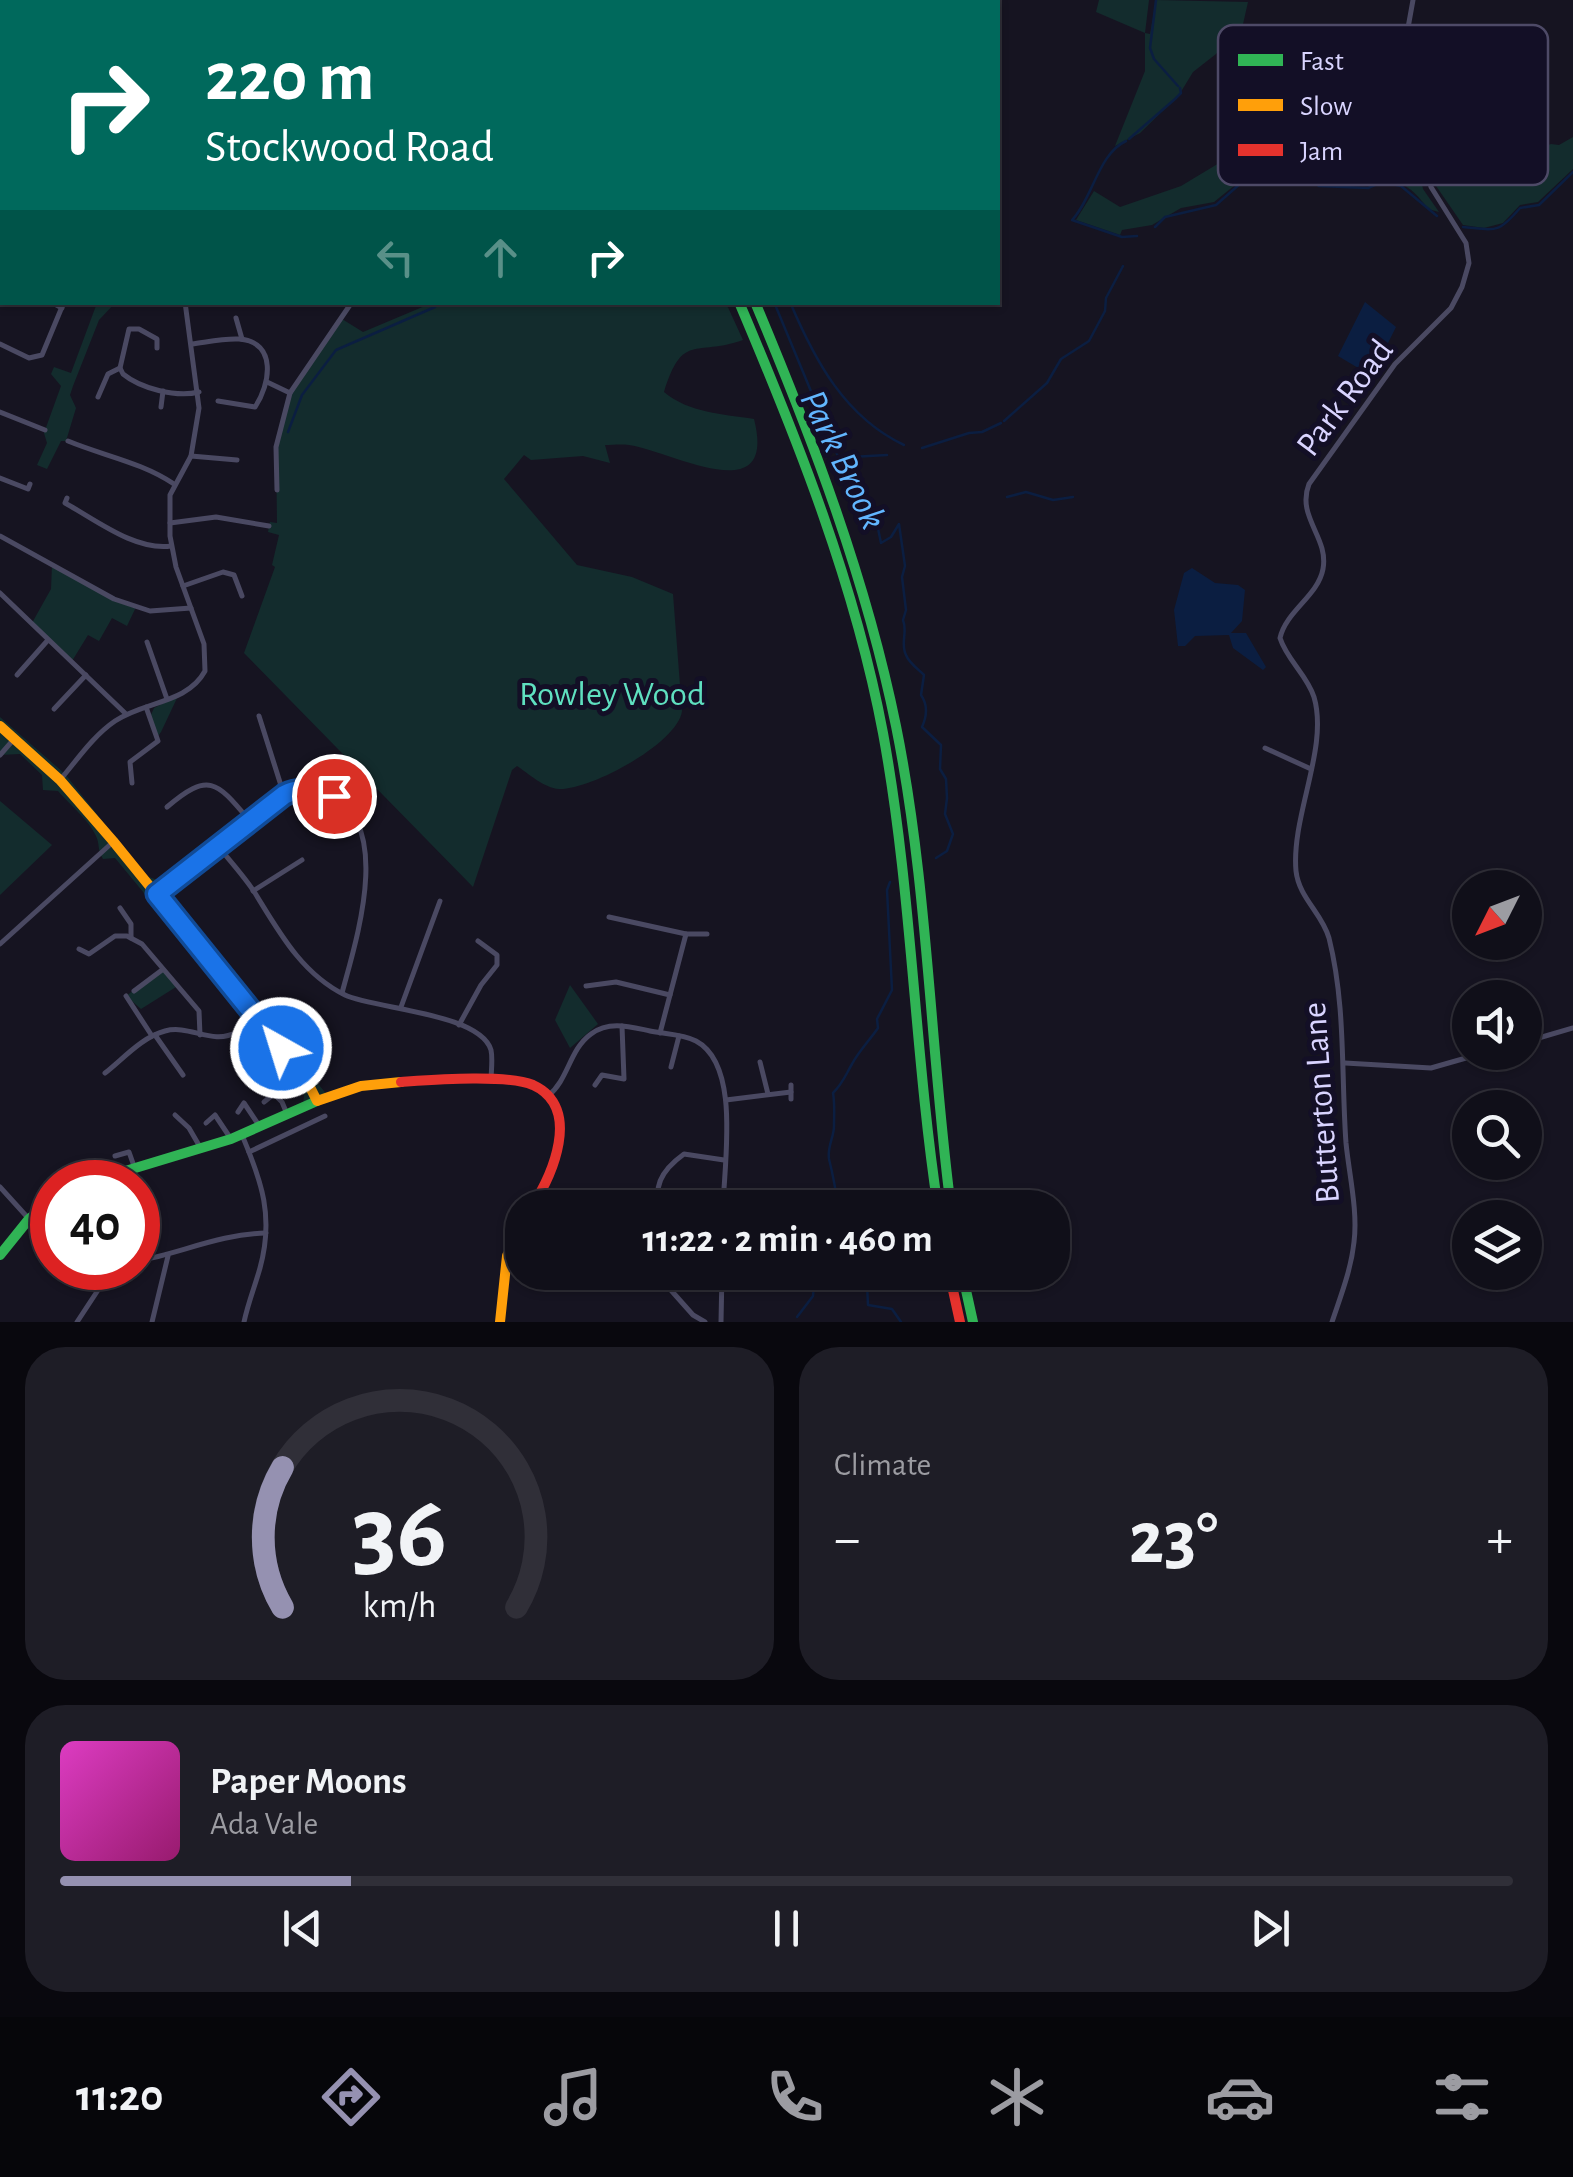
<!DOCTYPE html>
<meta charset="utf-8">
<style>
:root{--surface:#100f19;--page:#1e1d26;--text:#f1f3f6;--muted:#9c9ca2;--line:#302f38;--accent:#9591b1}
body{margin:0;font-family:"Alegreya Sans",sans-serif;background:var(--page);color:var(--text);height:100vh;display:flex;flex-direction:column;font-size:38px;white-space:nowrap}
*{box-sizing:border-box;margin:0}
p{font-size:32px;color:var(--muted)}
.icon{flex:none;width:55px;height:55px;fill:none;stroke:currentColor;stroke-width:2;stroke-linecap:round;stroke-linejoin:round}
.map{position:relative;height:1322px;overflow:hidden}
.sheet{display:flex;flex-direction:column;gap:25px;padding:25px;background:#09080e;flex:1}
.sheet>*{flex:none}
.banner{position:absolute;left:0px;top:0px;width:1000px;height:305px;box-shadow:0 2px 8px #0004,0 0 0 2px var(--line);background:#00695c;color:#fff;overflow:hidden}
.needle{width:65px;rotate:228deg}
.controls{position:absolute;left:1452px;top:870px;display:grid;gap:20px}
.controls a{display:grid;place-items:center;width:90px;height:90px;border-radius:50%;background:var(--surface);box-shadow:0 2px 8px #0004,0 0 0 2px var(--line);font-size:50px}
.speed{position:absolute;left:30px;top:1160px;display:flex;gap:20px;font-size:50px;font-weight:700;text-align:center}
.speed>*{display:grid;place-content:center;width:130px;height:130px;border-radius:50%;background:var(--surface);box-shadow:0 2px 8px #0004,0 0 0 2px var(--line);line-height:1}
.speed .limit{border:15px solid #d22;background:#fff;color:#111}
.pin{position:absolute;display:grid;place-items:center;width:85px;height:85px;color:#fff;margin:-42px;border:5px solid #fff;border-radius:50%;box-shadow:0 2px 10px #0007}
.me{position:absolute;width:110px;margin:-55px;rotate:321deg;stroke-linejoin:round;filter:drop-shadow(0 0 8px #0008)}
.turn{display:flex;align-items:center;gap:35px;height:210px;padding:0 40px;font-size:45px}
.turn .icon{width:130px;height:130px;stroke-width:2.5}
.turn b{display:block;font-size:70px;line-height:85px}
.lanes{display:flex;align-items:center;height:95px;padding:0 40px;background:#0003;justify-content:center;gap:50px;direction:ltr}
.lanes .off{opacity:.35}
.big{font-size:75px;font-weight:700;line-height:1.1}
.sheet .tile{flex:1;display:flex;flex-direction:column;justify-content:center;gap:15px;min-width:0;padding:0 35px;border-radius:40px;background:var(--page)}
.sheet .dial{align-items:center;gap:0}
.dial svg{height:260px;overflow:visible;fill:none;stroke:var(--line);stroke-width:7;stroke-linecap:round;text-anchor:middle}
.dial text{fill:var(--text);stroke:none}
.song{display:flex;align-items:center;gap:30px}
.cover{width:120px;height:120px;border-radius:15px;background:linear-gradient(135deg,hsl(310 70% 55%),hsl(320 70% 35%))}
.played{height:10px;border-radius:5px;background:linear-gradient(90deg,var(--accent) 20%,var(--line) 20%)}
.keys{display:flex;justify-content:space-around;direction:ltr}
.heat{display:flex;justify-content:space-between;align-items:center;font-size:55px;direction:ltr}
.sheet .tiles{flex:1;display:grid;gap:25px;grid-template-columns:1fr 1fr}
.tile:last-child{grid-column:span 2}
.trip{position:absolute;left:505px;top:1190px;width:565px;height:100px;border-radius:40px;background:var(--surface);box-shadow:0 2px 8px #0004,0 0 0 2px var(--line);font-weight:700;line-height:100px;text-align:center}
.tab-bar{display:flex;height:160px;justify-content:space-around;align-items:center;background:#06060a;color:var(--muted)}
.tab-bar .icon{width:70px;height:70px}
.tab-bar .on{color:var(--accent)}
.tab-bar b{font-size:45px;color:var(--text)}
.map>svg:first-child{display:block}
.green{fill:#132c2d}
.water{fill:#0b1e41}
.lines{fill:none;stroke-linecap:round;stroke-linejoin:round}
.stream{stroke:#0b1e41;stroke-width:2.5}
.street{stroke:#4a4962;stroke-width:5}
.fast{stroke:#30b455;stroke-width:10}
.slow{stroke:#ff9f0a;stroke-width:10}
.jam{stroke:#e5322d;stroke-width:10}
.route-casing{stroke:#114b97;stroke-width:25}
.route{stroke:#1a73e8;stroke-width:18}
.labels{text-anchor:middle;stroke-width:10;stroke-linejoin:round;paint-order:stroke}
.street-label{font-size:35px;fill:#d9d4ff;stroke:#130f26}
.park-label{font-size:35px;fill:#5fe0c0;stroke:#130f26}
.water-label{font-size:38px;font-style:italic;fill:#62b6ff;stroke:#130f26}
.key{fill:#130f26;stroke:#4e4a67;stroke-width:2.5}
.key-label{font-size:28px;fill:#d9d4ff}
</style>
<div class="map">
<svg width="1573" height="1322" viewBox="0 0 1573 1322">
<rect width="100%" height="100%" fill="#161421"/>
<!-- green -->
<g class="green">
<path d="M1099,0H1149L1145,33L1150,34L1156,0L1248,2L1241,33L1229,38L1216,54L1193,72L1179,95L1140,133L1115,146L1145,71V33L1096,12Z"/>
<path d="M1365,131L1413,142L1423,189L1439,212L1428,209C1411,185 1394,174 1366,186L1354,182L1315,184L1308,178L1281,180L1257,175L1240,181L1214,202L1181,208L1152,225L1122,230L1120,235L1076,220L1094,191L1120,207L1181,186L1269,133L1360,134Z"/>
<path d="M1573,137V169L1538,202L1520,205L1503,223L1484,228L1463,225L1434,183L1428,150L1491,166L1551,144L1559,145Z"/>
<path d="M97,303H115L99,320L73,386L70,395L76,408L66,441H61L47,469L37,465L47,443L44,433L61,386L51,374L54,367L71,373Z"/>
<path d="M432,303H726L743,340C694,357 683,332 664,392C689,413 723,414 754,419C778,513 669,450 629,445C621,444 612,445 605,445L610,463L583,456L531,460L524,455L504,479L577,565L632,577L673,594L682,711C678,743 591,790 559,789C544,788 529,774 517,766L512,770L473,887L244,653L275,567L272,565L279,535L268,532L270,522L277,523L276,447L290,393L342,319L363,332Z"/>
<path d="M52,565L114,599L136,607L127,626L112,618L99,641L88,635L72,661L32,623L51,589Z"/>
<path d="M178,696L161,732L158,736L150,717L154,708Z"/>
<path d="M0,717L65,774L146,876L169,884L176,908L328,1096L303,1107L304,1095L296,1077L115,858L103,859C97,850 100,844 96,836C89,820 69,804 58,791L43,790L42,775L20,754L0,755Z"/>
<path d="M0,801L52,845L0,895Z"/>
<path d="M162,970L176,987L141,1009L126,996Z"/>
<path d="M570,985L598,1024L570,1048L555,1020Z"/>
</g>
<!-- water -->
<g class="water">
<path d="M1365,302L1396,327L1382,355V365L1370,375L1338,356Z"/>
<path d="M1192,568L1215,583L1238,585L1245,590L1242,621L1231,633H1246L1266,667L1263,670L1233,648L1229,635L1195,636L1185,646H1178L1174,610L1184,573Z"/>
</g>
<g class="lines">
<!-- stream -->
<g class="stream">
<path d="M679,0V2"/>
<path d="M1156,0L1150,48L1154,59L1178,86"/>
<path d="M1129,139L1175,99L1181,93L1180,88"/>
<path d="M1126,141C1098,154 1093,198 1072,220L1122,237L1137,236"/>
<path d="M1155,227L1165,217L1216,205L1241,183L1258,177L1285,183L1310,180L1319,186L1368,188L1382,182L1401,186L1437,216"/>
<path d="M1463,227C1496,230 1498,234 1520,208L1539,205L1573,172"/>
<path d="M774,302L842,466L860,488L861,505L876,519L881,543L891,537L899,524L905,566L902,577L906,610L903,620C908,632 900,643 906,655C909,663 918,669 924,675L921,695C928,705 927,716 922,727L941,745L940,769L946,779L947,798L945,814L953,834L947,851L936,858"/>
<path d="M790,302C815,361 845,417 904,445"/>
<path d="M1004,421L1047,383L1061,359L1089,341L1105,311L1106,298L1123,266"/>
<path d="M288,432L302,395L336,350L435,307L437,302"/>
<path d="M922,448L969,433L982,432L1001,423"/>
<path d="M842,466L851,457L887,455"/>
<path d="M1007,497L1026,492L1053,500L1073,497"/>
<path d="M838,1208C836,1190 833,1175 829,1159C827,1147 834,1137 834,1126C834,1114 835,1104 833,1093C843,1083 845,1076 852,1064C859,1051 869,1041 878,1028L877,1019L892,990L887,890L890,882"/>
<path d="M856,1272L867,1284L868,1305L892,1309L901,1322"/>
<path d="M797,1317L813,1296L815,1272"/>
</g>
<!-- street -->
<g class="street">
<path d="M314,0V2"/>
<path d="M10,2L12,0"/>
<path d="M52,2L54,0"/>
<path d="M276,2V0"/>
<path d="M384,2V0"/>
<path d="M449,2V0"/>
<path d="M0,23L2,18"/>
<path d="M0,46L2,47"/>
<path d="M0,174L2,178"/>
<path d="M0,232L2,233"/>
<path d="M0,275L2,276"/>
<path d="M51,302L62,308"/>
<path d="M236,318L242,339"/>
<path d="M0,344L29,358L42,355L64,302"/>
<path d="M192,344C207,342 225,338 239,339C278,342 270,385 255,407L218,401"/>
<path d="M157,348V339L139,329H129L120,368L123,374C140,388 176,398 199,392"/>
<path d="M267,382L290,393"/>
<path d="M98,397L108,374L120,368"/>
<path d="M161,407L163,391"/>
<path d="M0,412L45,430"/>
<path d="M68,441C104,456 141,462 174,484"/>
<path d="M191,456L237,460"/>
<path d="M0,478L28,489L30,484"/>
<path d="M277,490L276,447L290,393L352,302"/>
<path d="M67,498L65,503C96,520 135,551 171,546"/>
<path d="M170,523L216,517L269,526"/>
<path d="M0,536L114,599L150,611L191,608"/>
<path d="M183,586L223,572L234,575L242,596"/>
<path d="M0,593L126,714"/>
<path d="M147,642L167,699"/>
<path d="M17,675L48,640"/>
<path d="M54,709L86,675"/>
<path d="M259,716L284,795"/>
<path d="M1265,748L1311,769"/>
<path d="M0,755L14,739"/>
<path d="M60,780C77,760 93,736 115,721C144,701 187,704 205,671L204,644L176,567L170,536V495L191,456L199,408L185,302"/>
<path d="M132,783L130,762L158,741L146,707"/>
<path d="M167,807C209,771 217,782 249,820"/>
<path d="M217,845C230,861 244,876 255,893C279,932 302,974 345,995C375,1009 480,1013 491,1050C493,1059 491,1072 491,1081"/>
<path d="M253,891L302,860"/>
<path d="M157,894L284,795C298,788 315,788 329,795C395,823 355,944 342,993"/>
<path d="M120,908L131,924V938"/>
<path d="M609,917L686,934H707"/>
<path d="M0,944L113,842"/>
<path d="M79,949L89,954L115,936H127L142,944L199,1011L200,1035"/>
<path d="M586,986L616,982L670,995"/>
<path d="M134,991L162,970"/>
<path d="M126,996L152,1036"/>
<path d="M401,1007L440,901"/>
<path d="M459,1025L481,985L497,965V955L478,941"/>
<path d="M660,1033L686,934"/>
<path d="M155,1035L183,1075"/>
<path d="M1525,1042L1573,1028"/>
<path d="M760,1062L768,1094"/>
<path d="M1345,1063L1431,1068L1487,1052"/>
<path d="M671,1067L679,1036"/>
<path d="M105,1073C123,1059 142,1037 165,1031C190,1024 212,1046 237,1032C244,1029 250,1022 256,1018"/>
<path d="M595,1085L602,1075L624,1079L622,1026"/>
<path d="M791,1085V1099"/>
<path d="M548,1096C569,1079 569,1050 591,1034C609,1020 631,1027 650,1031C665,1034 683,1034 696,1041C741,1065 724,1163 723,1208"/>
<path d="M726,1100L791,1092"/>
<path d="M264,1102L274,1094L282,1102L287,1114"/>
<path d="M238,1112L244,1103L260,1127"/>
<path d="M175,1115L189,1128L200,1147"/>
<path d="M206,1123L215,1115L231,1139"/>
<path d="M242,1135C262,1182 274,1217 260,1268C255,1286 248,1303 244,1322"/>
<path d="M249,1152L325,1116"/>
<path d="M115,1156L129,1152L135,1169"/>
<path d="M0,1187L29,1219"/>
<path d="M724,1204L789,1205"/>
<path d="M662,1208C650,1185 666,1167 684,1154L724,1160"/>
<path d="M138,1261C181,1253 220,1234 266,1233"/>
<path d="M628,1272L669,1288L693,1315L705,1322"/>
<path d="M722,1285L803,1284"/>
<path d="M77,1322L102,1284L107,1268"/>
<path d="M152,1322L168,1256"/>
<path d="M721,1322L722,1272"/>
<path d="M1332,1322C1341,1295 1351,1270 1354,1242C1358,1211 1349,1174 1346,1143C1341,1074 1346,1006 1329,938C1322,913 1299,898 1296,871C1291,816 1329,748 1314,697C1307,675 1287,660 1280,638C1286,611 1318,596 1323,569C1329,537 1296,517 1309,484L1395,364L1451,308L1462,287L1469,263L1466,243L1431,187L1414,118L1404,50L1413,0"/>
</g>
<!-- fast -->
<g class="fast">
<path d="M648,0V2"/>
<path d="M662,0L663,2"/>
<path d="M739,302C798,441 855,584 883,733C912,890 914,1050 938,1208"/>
<path d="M755,302C813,440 866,579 896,726C928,884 930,1048 951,1208"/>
<path d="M89,1182L231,1139L317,1101"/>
<path d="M0,1255L29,1219L52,1201"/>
<path d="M962,1272L973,1322"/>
</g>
<!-- slow -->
<g class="slow">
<path d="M0,726L60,780L113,841L306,1079L317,1101L361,1086L401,1082"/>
<path d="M500,1322L507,1256L522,1220"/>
</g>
<!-- jam -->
<g class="jam">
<path d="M401,1082C431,1080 506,1074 533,1085C583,1108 552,1176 531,1208"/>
<path d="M949,1272L960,1322"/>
</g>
</g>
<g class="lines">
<defs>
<path id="route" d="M281,1048L157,894L284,795C300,786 317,791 334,796"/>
</defs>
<!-- route casing -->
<use href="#route" class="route-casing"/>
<!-- route -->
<use href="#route" class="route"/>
</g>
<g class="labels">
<!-- street labels -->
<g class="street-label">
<text transform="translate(1344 397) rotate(-53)" y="12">Park Road</text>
<text transform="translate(1320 1103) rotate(-94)" y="12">Butterton Lane</text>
</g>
<!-- park labels -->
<g class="park-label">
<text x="612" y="705">Rowley Wood</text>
</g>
<!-- water labels -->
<g class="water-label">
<text transform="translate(844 459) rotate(64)" y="13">Park Brook</text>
</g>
</g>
<!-- legend -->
<rect x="1218" y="25" width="330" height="160" rx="15" class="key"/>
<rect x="1238" y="54" width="45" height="12" fill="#30b455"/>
<rect x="1238" y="99" width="45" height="12" fill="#ff9f0a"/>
<rect x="1238" y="144" width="45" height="12" fill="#e5322d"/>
<g class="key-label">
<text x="1300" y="70">Fast</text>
<text x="1300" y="115">Slow</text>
<text x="1300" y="160">Jam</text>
</g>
</svg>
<div class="controls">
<a><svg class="needle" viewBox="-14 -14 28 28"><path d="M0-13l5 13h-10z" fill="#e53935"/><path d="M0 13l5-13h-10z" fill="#9c9ca2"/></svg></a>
<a><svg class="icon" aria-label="sound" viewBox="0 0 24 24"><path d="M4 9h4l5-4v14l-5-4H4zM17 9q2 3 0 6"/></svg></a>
<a><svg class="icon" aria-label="search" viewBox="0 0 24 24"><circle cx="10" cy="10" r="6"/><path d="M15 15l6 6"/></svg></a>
<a><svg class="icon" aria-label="layers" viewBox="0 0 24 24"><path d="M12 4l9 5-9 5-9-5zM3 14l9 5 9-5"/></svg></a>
</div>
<div class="speed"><div class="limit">40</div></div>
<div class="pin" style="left:334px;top:796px;background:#d93025"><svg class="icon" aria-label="arrive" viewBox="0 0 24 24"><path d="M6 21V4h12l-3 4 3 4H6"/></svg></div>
<svg class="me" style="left:281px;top:1048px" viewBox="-20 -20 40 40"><circle r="17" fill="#1a73e8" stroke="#fff" stroke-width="3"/><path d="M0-11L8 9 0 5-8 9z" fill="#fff"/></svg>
<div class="trip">11:22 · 2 min · 460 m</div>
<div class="banner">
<div class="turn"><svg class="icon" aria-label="right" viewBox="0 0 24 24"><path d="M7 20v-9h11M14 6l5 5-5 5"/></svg><div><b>220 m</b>Stockwood Road</div></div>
<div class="lanes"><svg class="icon off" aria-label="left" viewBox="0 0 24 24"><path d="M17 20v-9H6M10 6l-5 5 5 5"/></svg><svg class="icon off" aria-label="ahead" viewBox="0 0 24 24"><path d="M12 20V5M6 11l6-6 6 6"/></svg><svg class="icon" aria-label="right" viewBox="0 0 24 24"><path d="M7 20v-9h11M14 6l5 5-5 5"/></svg></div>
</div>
</div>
<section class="sheet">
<div class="tiles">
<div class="tile dial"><svg viewBox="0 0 100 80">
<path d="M14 69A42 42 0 1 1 86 69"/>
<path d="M14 69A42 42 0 0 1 14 26" stroke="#9591b1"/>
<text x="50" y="56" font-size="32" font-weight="700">36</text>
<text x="50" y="72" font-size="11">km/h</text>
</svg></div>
<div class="tile"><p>Climate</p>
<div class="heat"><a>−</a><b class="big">23°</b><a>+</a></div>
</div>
<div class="tile">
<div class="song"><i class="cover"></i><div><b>Paper Moons</b><p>Ada Vale</p></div></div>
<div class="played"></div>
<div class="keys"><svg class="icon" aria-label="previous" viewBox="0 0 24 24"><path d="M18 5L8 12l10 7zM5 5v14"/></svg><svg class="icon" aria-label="pause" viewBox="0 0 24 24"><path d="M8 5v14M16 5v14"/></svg><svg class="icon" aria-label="next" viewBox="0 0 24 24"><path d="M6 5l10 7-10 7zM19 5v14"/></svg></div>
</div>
</div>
</section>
<nav class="tab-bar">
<b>11:20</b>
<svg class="icon on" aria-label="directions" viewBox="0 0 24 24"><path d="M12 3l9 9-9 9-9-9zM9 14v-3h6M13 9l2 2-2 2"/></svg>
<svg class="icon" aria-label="music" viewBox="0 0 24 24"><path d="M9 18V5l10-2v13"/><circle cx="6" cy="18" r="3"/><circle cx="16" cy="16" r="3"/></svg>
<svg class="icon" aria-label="phone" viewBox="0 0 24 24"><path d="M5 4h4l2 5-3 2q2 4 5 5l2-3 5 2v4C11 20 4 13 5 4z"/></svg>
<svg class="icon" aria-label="climate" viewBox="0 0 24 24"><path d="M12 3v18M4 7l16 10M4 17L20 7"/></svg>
<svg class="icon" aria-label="car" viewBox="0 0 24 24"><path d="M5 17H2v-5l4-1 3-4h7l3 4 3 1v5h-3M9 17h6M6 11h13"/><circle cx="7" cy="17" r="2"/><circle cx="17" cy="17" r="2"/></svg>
<svg class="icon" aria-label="filters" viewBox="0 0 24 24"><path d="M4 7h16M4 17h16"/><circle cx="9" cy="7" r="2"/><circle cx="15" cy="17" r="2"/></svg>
</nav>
